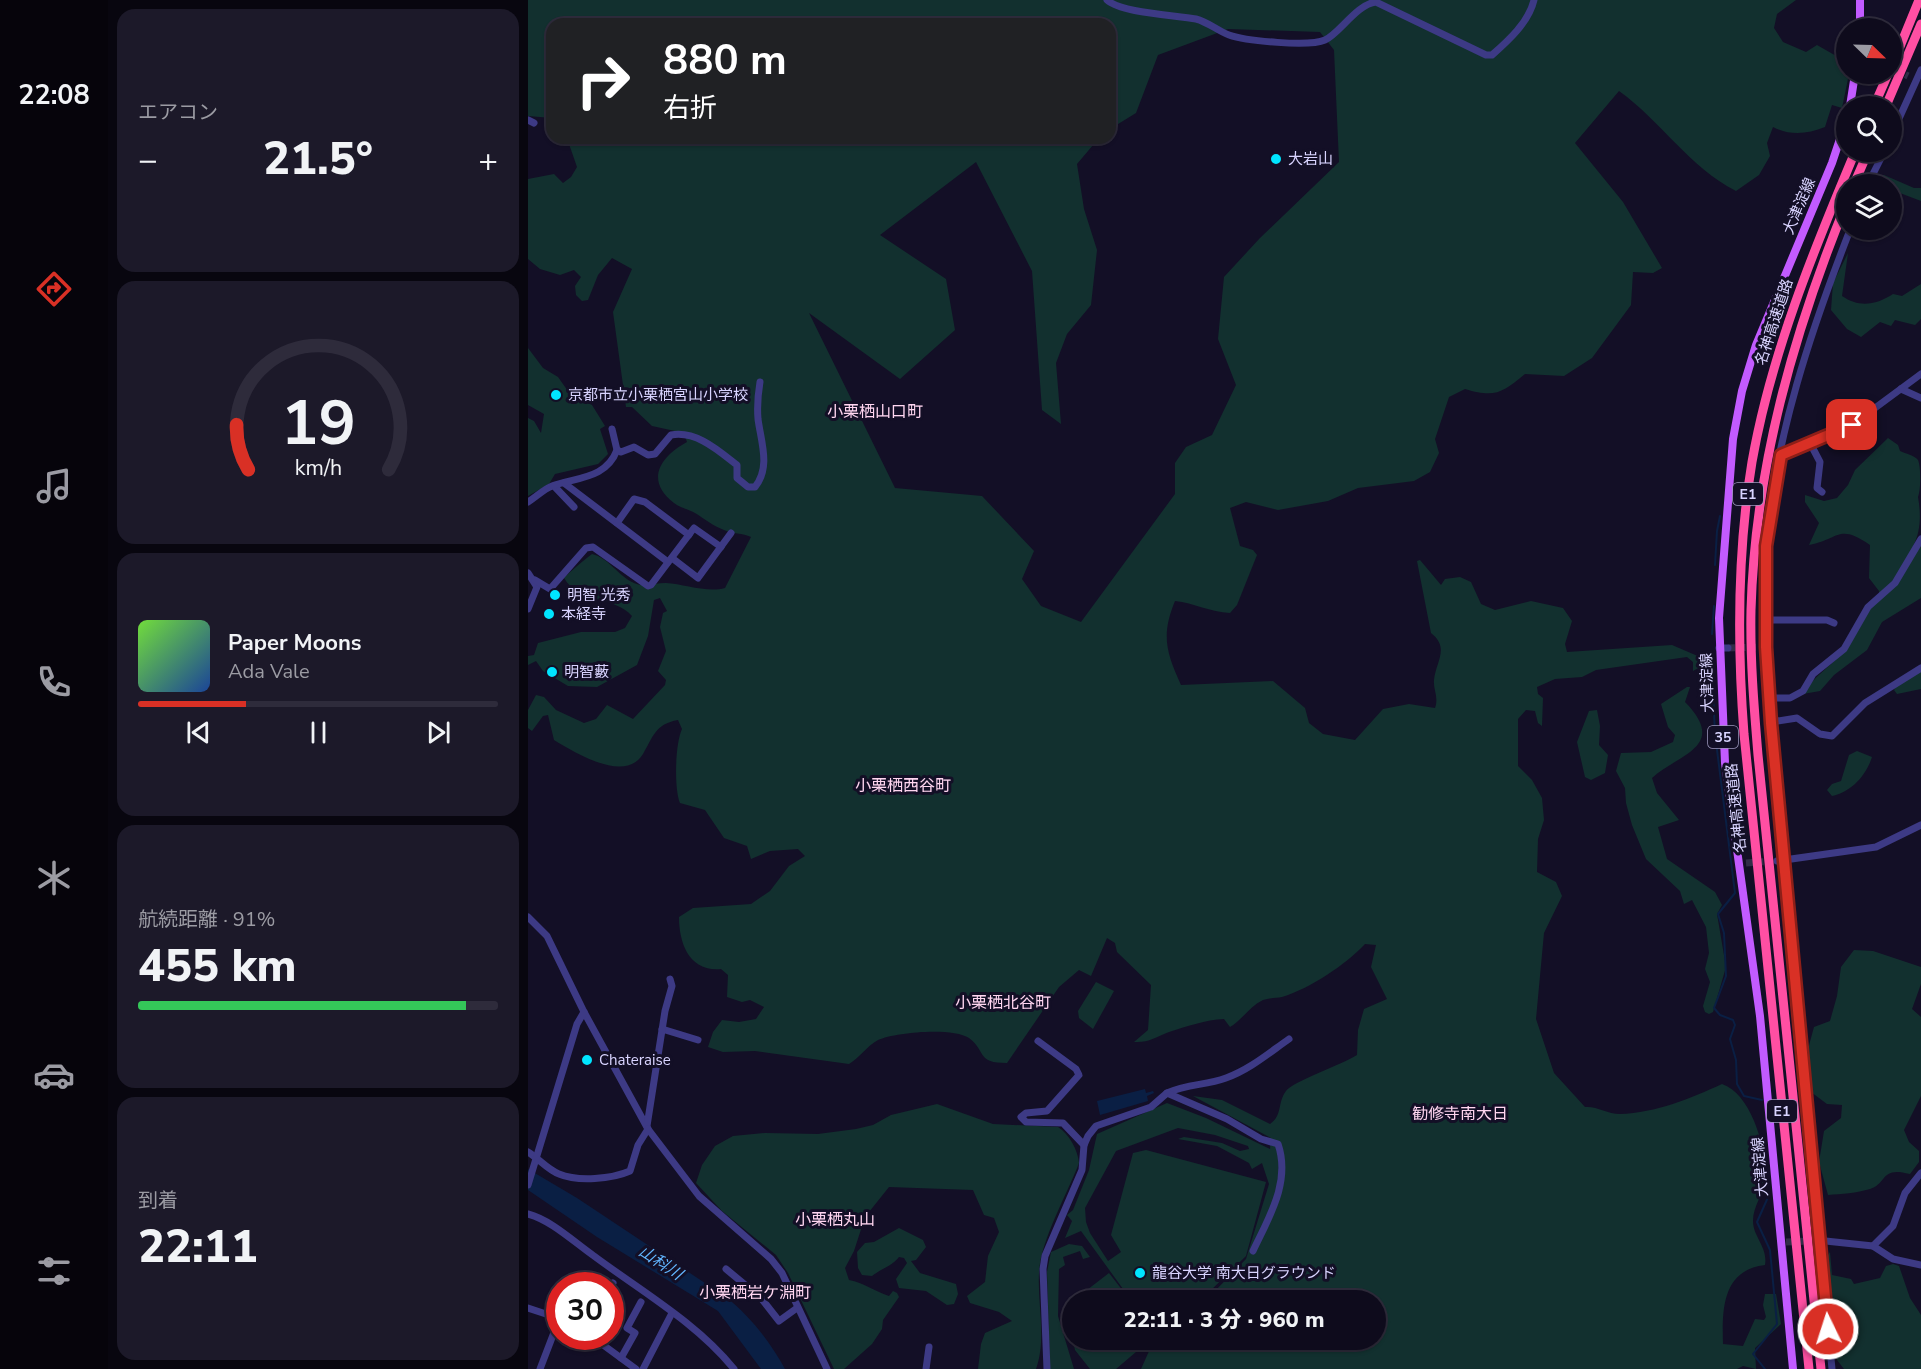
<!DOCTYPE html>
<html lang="ja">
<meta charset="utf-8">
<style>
:root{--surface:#0e0b1c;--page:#1c1929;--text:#f1f3f6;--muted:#9b9ba3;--line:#2e2b3b;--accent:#d93025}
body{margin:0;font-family:"Nunito Sans","Noto Sans JP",sans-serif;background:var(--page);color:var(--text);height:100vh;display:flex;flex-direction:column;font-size:22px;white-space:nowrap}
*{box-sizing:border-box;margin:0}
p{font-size:20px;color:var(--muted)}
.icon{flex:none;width:33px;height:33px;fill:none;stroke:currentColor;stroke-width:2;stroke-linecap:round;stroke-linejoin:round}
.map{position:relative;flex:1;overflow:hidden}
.details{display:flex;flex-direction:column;gap:9px;padding:9px;background:#08060f;width:420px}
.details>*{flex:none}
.banner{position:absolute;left:18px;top:18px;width:570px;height:126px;border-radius:18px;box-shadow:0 2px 4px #0004,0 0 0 2px var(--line);background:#202124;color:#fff;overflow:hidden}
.needle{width:39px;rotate:113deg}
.tools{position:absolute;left:1308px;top:18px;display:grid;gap:12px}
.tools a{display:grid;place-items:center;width:66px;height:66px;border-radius:50%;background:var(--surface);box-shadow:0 2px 4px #0004,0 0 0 2px var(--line);font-size:30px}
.speed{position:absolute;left:18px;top:1272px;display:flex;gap:12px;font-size:30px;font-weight:700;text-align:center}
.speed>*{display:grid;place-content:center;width:78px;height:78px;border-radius:50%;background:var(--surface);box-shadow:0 2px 4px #0004,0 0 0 2px var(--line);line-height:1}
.speed .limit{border:9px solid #d22;background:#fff;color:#111}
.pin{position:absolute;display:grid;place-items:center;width:51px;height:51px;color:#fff;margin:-26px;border-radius:12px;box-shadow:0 3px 9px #0006}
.me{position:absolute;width:66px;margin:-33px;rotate:356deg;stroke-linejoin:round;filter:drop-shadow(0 0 4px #0008)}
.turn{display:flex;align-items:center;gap:21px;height:126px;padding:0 18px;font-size:27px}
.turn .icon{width:78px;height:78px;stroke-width:2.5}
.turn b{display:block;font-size:42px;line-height:51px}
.big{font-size:45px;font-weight:800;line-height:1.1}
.details .card{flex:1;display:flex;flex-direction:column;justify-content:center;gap:9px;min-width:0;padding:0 21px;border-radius:18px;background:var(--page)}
.details .dial{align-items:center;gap:0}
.dial svg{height:156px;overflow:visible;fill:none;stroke:var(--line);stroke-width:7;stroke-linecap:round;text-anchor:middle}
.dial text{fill:var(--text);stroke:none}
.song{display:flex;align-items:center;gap:18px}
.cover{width:72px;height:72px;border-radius:9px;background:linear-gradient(135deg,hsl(100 70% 55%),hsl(220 70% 35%))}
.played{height:6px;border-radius:3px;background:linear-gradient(90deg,var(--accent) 30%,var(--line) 30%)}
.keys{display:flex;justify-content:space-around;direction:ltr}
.heat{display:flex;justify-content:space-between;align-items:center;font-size:33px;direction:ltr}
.charge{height:9px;border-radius:4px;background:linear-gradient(90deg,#34c759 91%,var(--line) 0)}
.trip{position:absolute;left:534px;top:1290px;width:324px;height:60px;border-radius:30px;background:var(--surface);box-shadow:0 2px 4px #0004,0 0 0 2px var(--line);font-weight:800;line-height:60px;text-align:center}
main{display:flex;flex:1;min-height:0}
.menu{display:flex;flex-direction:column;width:108px;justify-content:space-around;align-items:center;background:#06040b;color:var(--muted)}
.menu .icon{width:42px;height:42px}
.menu .current{color:var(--accent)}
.menu b{font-size:27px;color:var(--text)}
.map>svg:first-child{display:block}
.green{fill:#12302f}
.water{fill:#0a1f44}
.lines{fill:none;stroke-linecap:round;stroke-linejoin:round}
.stream{stroke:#0a1f44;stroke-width:2}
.minor-tunnel{stroke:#312d47;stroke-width:7;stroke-dasharray:7 3.5;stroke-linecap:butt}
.minor{stroke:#3d3a85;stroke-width:7}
.major{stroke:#c25bff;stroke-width:8}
.highway{stroke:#ff4fa3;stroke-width:9}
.route-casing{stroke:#8d1f18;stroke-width:15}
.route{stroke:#d93025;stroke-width:10}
.poi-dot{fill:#00e5ff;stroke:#130f26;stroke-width:2}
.labels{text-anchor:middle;stroke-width:6;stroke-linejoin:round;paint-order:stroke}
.shield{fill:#130f26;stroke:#9e99be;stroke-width:1.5}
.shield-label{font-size:14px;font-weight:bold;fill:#d9d4ff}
.poi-label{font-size:15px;fill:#d9d4ff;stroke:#130f26;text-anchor:start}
.street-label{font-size:15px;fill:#d9d4ff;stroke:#130f26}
.neighbourhood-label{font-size:16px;fill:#ffd6f0;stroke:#130f26}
.water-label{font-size:16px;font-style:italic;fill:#62b6ff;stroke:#130f26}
</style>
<main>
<nav class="menu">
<b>22:08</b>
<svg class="icon current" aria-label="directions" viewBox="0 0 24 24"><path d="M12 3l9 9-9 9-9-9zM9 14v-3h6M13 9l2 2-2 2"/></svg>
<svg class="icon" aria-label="music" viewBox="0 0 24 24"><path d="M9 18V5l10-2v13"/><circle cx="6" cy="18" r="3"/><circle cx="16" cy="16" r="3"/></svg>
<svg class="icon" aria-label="phone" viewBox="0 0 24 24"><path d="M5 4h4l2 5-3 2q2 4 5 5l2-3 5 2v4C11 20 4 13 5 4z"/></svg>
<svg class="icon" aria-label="climate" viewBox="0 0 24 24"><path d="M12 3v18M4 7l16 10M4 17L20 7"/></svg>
<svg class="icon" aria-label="car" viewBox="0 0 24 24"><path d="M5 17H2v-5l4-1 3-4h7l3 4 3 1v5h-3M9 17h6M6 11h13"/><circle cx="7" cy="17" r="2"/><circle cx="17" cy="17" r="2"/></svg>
<svg class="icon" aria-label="filters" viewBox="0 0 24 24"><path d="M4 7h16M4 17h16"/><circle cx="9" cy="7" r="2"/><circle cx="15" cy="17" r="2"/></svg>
</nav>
<section class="details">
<div class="card"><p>エアコン</p>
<div class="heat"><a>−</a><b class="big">21.5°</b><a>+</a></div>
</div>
<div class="card dial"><svg viewBox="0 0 100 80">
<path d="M14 69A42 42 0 1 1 86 69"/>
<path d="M14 69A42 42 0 0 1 8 46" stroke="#d93025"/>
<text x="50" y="56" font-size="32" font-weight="700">19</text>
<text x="50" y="72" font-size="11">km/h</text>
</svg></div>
<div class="card">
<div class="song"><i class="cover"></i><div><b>Paper Moons</b><p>Ada Vale</p></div></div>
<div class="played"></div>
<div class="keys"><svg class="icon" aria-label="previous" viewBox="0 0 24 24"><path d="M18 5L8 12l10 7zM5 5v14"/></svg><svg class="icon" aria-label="pause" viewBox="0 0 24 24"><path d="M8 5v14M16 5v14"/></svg><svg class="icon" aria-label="next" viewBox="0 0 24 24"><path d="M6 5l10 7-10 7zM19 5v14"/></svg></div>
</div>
<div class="card"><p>航続距離 · 91%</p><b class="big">455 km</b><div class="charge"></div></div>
<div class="card"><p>到着</p><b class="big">22:11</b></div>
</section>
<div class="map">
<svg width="1393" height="1369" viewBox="0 0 1393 1369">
<rect width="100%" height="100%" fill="#130f26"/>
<!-- green -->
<g class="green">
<path d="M0,0H1268L1249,14L1246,28L1255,42L1278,52L1289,45L1317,61L1318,74H1321L1314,108L1304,105L1297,127C1279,134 1263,136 1245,127L1239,143L1242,156L1231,175L1208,191C1161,167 1133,121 1091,91L1047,143L1095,202L1134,268L1125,273L1105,272L1103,305L1064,358L1036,376L997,374C974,393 967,398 937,389L921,397L907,439L911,453L902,472L886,481L830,488L800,501L750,510L718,502L702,508L712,546L725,550L729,555L709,605L702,613C682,612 666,603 647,601C633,635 638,652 653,685L745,681L777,708L781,723L795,734L827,740L855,709L881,704L907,708C911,697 905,690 906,680C908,661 922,648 903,633L889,561L892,560L913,585L917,579L932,577L943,582L953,604L967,610L1003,601L1035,608L1044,621L1037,644L1039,652L1144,645L1172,657L1174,666L1165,671V662L1159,657L1068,670L1054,677L1027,679L1009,687L1010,694L1015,698L1014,726L1010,723L1007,711L998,710L990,719V766L1004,780L1014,798L1016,820L1010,839L1009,872L1028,882L1034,896L1016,933L1008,1019L1026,1073L1057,1107C1069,1106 1079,1114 1092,1114C1128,1113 1163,1098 1194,1084C1224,1094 1240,1152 1237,1181C1235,1195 1225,1206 1225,1221C1225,1237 1240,1247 1237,1265C1194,1270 1194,1310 1195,1344L1215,1346L1227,1319L1236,1320L1238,1317L1235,1305L1237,1294H1248L1253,1324L1227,1348L1228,1369L1215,1366L1209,1369H613L626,1340H848V1300H682L686,1292L718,1259L741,1184L734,1163L724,1169L721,1163L689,1146L650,1139L656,1137L694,1143L712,1151L721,1149L720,1146L687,1135L650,1128L588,1151L557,1208L558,1222L562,1233L580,1261L593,1252L583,1235L605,1153L618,1150L738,1182L718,1256L680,1293L676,1300H603L553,1231L537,1238L544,1221L539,1215L545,1210L561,1170L569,1134L639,1103L678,1118L742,1149L743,1138L665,1096L694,1100L742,1124C755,1115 749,1103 758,1091C764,1082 815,1064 829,1055L830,1030L836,1009L859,999L843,967L848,945L837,944C817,965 783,988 754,997C748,998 740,998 735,1000C722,1006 714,1020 702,1027L696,1019C677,1020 660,1026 641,1032C628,1037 620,1043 606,1042L620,1030L623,985L589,952L587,943L579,938L563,976L551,970L531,987L479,1063C448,1063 459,1052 441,1038C425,1027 367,1032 350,1040C339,1046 332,1057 321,1064L227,1051L195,1052L180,1047L185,1032L194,1020L211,1022L228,1019L236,1007L222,1000L214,1002L199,997L200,975L193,969C161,972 151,943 151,917L165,908L223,904L242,891L261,866L277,856L270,849L242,851L223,859L219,846L196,838L177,810L152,803C146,789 147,744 154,729L150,720C127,724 125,737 115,754C97,784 46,752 26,740L20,715L15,716L4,731L0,728V710L8,695L16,697L28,710L56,723L68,719L79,705L105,719L137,685L138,680L130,671L138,651L132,627L135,613L139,611L132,598L126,600L120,636L109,665L69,687L40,686L15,671L8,661L0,665V656L6,655L10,643L53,632H87L97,628L104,616C87,596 50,603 36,578C38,575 60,557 64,554C81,558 90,576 106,583C117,588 126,583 138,583C156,584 179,593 197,588L223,537C215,533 204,534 196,530C185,526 177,519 167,513C160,509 152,508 146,503C116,480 133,456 159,442L156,433L124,426L104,407H98L85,312L104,269L84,258L70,275L60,300L54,301L48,295L47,286L53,277L46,270L32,275L12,269L0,259V179L26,174L35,183L43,177L49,167L41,144L47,138H571L549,164L556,209L569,250L563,305L539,334L528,363L533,424L514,410L504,271L448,162L352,235L418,279L427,330L372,379L281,313L367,488L454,496L506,551L494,579L513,606L553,622L647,494V463L658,447L684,435L708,385L690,339L696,277L732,238L811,162L806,50L792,32L700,29L630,55L608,113L582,129V24H24V118L0,116Z"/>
<path d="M1356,175L1386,188H1393V201L1364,190V184H1345L1348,176Z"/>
<path d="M1320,253L1314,296C1331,308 1348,305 1365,294L1374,296L1393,284V319L1387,325L1367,320L1363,326L1352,322L1333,337L1319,329L1303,310L1305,283Z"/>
<path d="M0,348L15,368L30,377L42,394L64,405L77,426L72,429L80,454L70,464L27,474L21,484L0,496V418L6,421L13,433L16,414L0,405Z"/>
<path d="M1360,438L1370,445L1372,451C1378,454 1386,455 1390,460C1393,467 1393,489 1390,497C1393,513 1393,532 1385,546L1393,543V598L1354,622L1339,650L1306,675L1292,691L1275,694C1286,676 1301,668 1314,653C1331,632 1320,617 1351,601V591L1341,578L1342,545C1310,523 1312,539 1281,545L1291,523L1277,502V495L1296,501L1309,498L1320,485L1327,470Z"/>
<path d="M1393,671V689L1369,694L1366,690L1370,683Z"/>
<path d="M1159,687H1162L1157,702C1201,747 1150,754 1124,778L1129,793L1151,820L1130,827L1139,859L1187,892L1194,905L1189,914L1198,967L1185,1012L1181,1014L1177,1012L1175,1006L1182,982L1177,969L1181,953L1178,927L1164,900L1156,904L1152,891L1118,859L1104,825L1098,803L1097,788L1088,771L1093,753L1123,752L1145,742L1147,735L1140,727L1133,704Z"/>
<path d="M1069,710L1072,726L1071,745L1080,755L1077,773L1063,780L1057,777L1049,742L1061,711Z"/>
<path d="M1329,751L1344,757C1338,776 1323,792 1304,796L1299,790L1304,784L1313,781L1321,755Z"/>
<path d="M1326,950L1345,951L1393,967V984L1384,1009L1393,1017V1096L1376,1130L1381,1142L1391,1151V1162L1382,1174C1352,1166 1360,1183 1342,1189C1329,1193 1313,1194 1300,1195L1291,1162L1296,1131L1313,1118L1314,1105L1299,1104L1283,1092L1280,1049L1286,1027L1302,1021L1309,996L1313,967Z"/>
<path d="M568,982L586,991L565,1029L551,1018L550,1011Z"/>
<path d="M409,1104L465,1124L530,1127C541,1134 550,1150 551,1163C539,1194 518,1231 512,1263C507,1298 520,1335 508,1369H450L453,1344L457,1333L484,1321L471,1312L442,1303L439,1296L457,1282L460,1256L471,1232L466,1218L456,1215L445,1190L361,1187L337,1217L326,1251L317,1268L321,1280C336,1283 346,1291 361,1296L365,1291L369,1293L371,1297L355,1320L354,1329L344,1344L316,1369H306L260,1273L248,1255L194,1211L168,1183L174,1165L187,1146L205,1136L237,1133L290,1134L328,1129L345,1125L363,1115Z"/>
<path d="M371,1228L395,1240L398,1247L388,1260L383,1261L392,1273L428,1284L430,1294L426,1304L419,1305L398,1291L371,1288L368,1279L379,1263L376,1258L371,1257C363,1267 354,1268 344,1276L334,1275L330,1268L329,1252L337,1243L346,1242Z"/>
<path d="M541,1244L554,1246L562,1257L555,1259L552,1251L535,1257L537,1265L531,1269L530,1316L546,1369H522L519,1272L523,1252Z"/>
<path d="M1302,1252L1304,1275L1323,1279L1326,1284L1352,1278L1358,1266L1365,1264L1371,1266L1382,1298L1393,1315V1369H1316L1309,1360L1306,1343L1298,1258Z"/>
<path d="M581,1273L602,1300H546Z"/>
<path d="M544,1301V1340H622L588,1369H562L547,1350L537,1307Z"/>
</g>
<!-- water -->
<g class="water">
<path d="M617,1089L618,1093L625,1091L626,1093L619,1096L620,1101L572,1115L569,1101Z"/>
<path d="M0,1169L49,1198L198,1297C223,1317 242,1342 257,1369H233L190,1311L69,1237L0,1190Z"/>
</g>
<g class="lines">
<!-- stream -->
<g class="stream">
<path d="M1187,565L1189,531L1192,516"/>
<path d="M1184,634L1186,606"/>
<path d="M1184,670L1187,734L1207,893L1190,914L1196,933L1198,976L1186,1008L1192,1015L1205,1020L1207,1025L1202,1039L1208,1060L1209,1084L1216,1096L1234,1100"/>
<path d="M1237,1369L1225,1354L1249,1324L1242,1250L1229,1222L1241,1195"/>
</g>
<!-- minor-tunnel -->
<g class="minor-tunnel">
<path d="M1368,70L1380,76"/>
<path d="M1200,648L1232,647"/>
<path d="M1218,863L1245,861"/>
<path d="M1258,1242L1282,1241"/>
</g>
<!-- minor -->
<g class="minor">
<path d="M579,0C593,13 647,15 668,19C680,22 690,31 701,35C718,41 781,47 797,40C811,34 829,4 848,2L958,55H964C980,41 1001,22 1006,0"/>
<path d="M0,120L6,123"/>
<path d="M1364,134L1393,70"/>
<path d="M1340,184L1356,152"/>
<path d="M1373,389L1393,398"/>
<path d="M1282,443L1292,462L1289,488L1294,492"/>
<path d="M89,450L93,452L106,447L120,455L127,454L143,435C168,430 191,451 209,465V478L220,487H227C243,467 233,442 230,419C229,407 230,394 232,382"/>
<path d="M1253,455L1324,425L1393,374"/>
<path d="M36,483L140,562"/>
<path d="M26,486L46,507"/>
<path d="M0,502C8,497 16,489 24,486C49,477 78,479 89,450L84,429"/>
<path d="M89,523L106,499L117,502L161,535"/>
<path d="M144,558L170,578L203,533"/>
<path d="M0,573L9,587L0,609"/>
<path d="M7,580L22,589L58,548L65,547L120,586L123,585L166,528L193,547"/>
<path d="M1238,620H1299L1306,623"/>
<path d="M1191,648H1200"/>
<path d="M1241,698H1262L1275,691L1285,674L1316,649L1340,607L1367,583L1393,539"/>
<path d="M1243,722L1269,718L1292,734L1304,736L1337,703L1393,668"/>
<path d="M1249,861L1348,847L1393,825"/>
<path d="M0,917L19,936L56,1012L120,1129L171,1196L243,1259L254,1273L299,1369"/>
<path d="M134,1029L170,1040"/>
<path d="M510,1041L548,1069L551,1075L519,1111L498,1113L493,1117L498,1122L535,1123L556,1145"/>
<path d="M639,1093C661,1083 677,1086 698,1078C721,1070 741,1053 761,1039"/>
<path d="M119,1126L137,1011L144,986L142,979"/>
<path d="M0,1152C10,1158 20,1170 31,1174C50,1182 84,1179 102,1171L110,1145L120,1129"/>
<path d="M0,1185L49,1024L56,1012"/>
<path d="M0,1214C23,1220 46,1242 66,1256C113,1291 169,1323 206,1369"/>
<path d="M1288,1240L1345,1246L1365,1226L1377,1193L1393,1173"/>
<path d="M1345,1246L1365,1259L1393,1265"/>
<path d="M198,1269L233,1298L251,1321L269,1308"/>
<path d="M82,1288L85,1283"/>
<path d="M0,1308L24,1316L30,1322L12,1369"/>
<path d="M63,1336L108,1369"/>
<path d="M93,1358L107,1333L99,1328L113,1302"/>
<path d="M115,1369L144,1313"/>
<path d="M398,1369L401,1347"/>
<path d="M519,1369L515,1269L517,1256L554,1170L556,1145L560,1136L568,1126L623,1107L639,1093L699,1119L733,1139L750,1144C763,1182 741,1217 725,1251"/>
<path d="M1304,1369L1243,722C1239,664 1233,603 1238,545C1247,437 1283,330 1322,230"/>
</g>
<!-- major -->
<g class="major">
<path d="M1332,0V28"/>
<path d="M1322,106L1327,74"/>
<path d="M1265,1369L1232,1016L1197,763L1191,618L1205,439L1214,391L1228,345L1304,163L1318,121"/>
</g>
<!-- highway -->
<g class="highway">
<path d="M1364,66L1391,0"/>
<path d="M1346,106L1360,74"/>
<path d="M1358,106L1393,24"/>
<path d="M1326,184L1340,152"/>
<path d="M1281,1369L1216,734C1209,643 1209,553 1224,462C1243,354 1285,252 1327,152"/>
<path d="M1293,1369L1230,755C1226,707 1222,658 1223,610C1227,468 1265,334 1318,204"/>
</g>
</g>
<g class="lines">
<defs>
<path id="route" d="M1300,1329L1243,723L1238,647V546L1253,455L1324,425"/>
</defs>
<!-- route casing -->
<use href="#route" class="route-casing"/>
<!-- route -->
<use href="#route" class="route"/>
</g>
<!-- markers -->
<g class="poi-dot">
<circle cx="748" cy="159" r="6"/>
<circle cx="28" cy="395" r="6"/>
<circle cx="27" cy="595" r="6"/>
<circle cx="21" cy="614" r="6"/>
<circle cx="24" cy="672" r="6"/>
<circle cx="59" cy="1060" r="6"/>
<circle cx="612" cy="1273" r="6"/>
</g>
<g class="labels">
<!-- shield labels -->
<g class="shield">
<rect x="1205" y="483" width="30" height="22" rx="4.5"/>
<rect x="1180" y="726" width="30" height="22" rx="4.5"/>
<rect x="1239" y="1100" width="30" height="22" rx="4.5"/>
</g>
<g class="shield-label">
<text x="1220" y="499">E1</text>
<text x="1195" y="742">35</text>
<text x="1254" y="1116">E1</text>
</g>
<!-- poi labels -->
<g class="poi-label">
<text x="760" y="164">大岩山</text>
<text x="40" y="400">京都市立小栗栖宮山小学校</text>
<text x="39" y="600">明智 光秀</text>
<text x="33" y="619">本経寺</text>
<text x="36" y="677">明智藪</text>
<text x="71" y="1065">Chateraise</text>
<text x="624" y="1278">龍谷大学 南大日グラウンド</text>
</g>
<!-- street labels -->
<g class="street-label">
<text transform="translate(1271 206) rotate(-67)" y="5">大津淀線</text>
<text transform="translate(1246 322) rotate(-72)" y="5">名神高速道路</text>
<text transform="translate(1179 683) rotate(-92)" y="5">大津淀線</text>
<text transform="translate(1208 808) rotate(-96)" y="5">名神高速道路</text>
<text transform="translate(1232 1167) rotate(-95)" y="5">大津淀線</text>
</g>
<!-- neighbourhood labels -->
<g class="neighbourhood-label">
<text x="347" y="417">小栗栖山口町</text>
<text x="375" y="791">小栗栖西谷町</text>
<text x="475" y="1008">小栗栖北谷町</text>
<text x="932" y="1119">勧修寺南大日</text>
<text x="307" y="1225">小栗栖丸山</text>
<text x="227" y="1298">小栗栖岩ケ淵町</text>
</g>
<!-- water labels -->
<g class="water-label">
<text transform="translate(133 1262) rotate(33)" y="6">山科川</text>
</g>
</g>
</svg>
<div class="tools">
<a><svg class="needle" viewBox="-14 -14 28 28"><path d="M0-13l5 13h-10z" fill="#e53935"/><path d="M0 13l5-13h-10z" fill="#9b9ba3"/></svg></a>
<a><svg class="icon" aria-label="search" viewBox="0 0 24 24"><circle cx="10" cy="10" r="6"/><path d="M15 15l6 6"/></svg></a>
<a><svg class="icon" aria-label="layers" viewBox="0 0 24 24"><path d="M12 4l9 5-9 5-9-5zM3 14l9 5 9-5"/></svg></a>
</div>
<div class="speed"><div class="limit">30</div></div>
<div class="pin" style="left:1324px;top:425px;background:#d93025"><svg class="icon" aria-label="arrive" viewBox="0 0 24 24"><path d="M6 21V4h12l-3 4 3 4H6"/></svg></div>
<svg class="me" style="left:1300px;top:1329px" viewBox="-20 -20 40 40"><circle r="17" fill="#d93025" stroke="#fff" stroke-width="3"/><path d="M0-11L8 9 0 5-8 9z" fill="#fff"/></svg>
<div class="trip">22:11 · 3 分 · 960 m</div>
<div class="banner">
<div class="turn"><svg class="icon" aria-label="right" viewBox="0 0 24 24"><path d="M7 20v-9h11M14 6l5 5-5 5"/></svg><div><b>880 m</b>右折</div></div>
</div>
</div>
</main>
